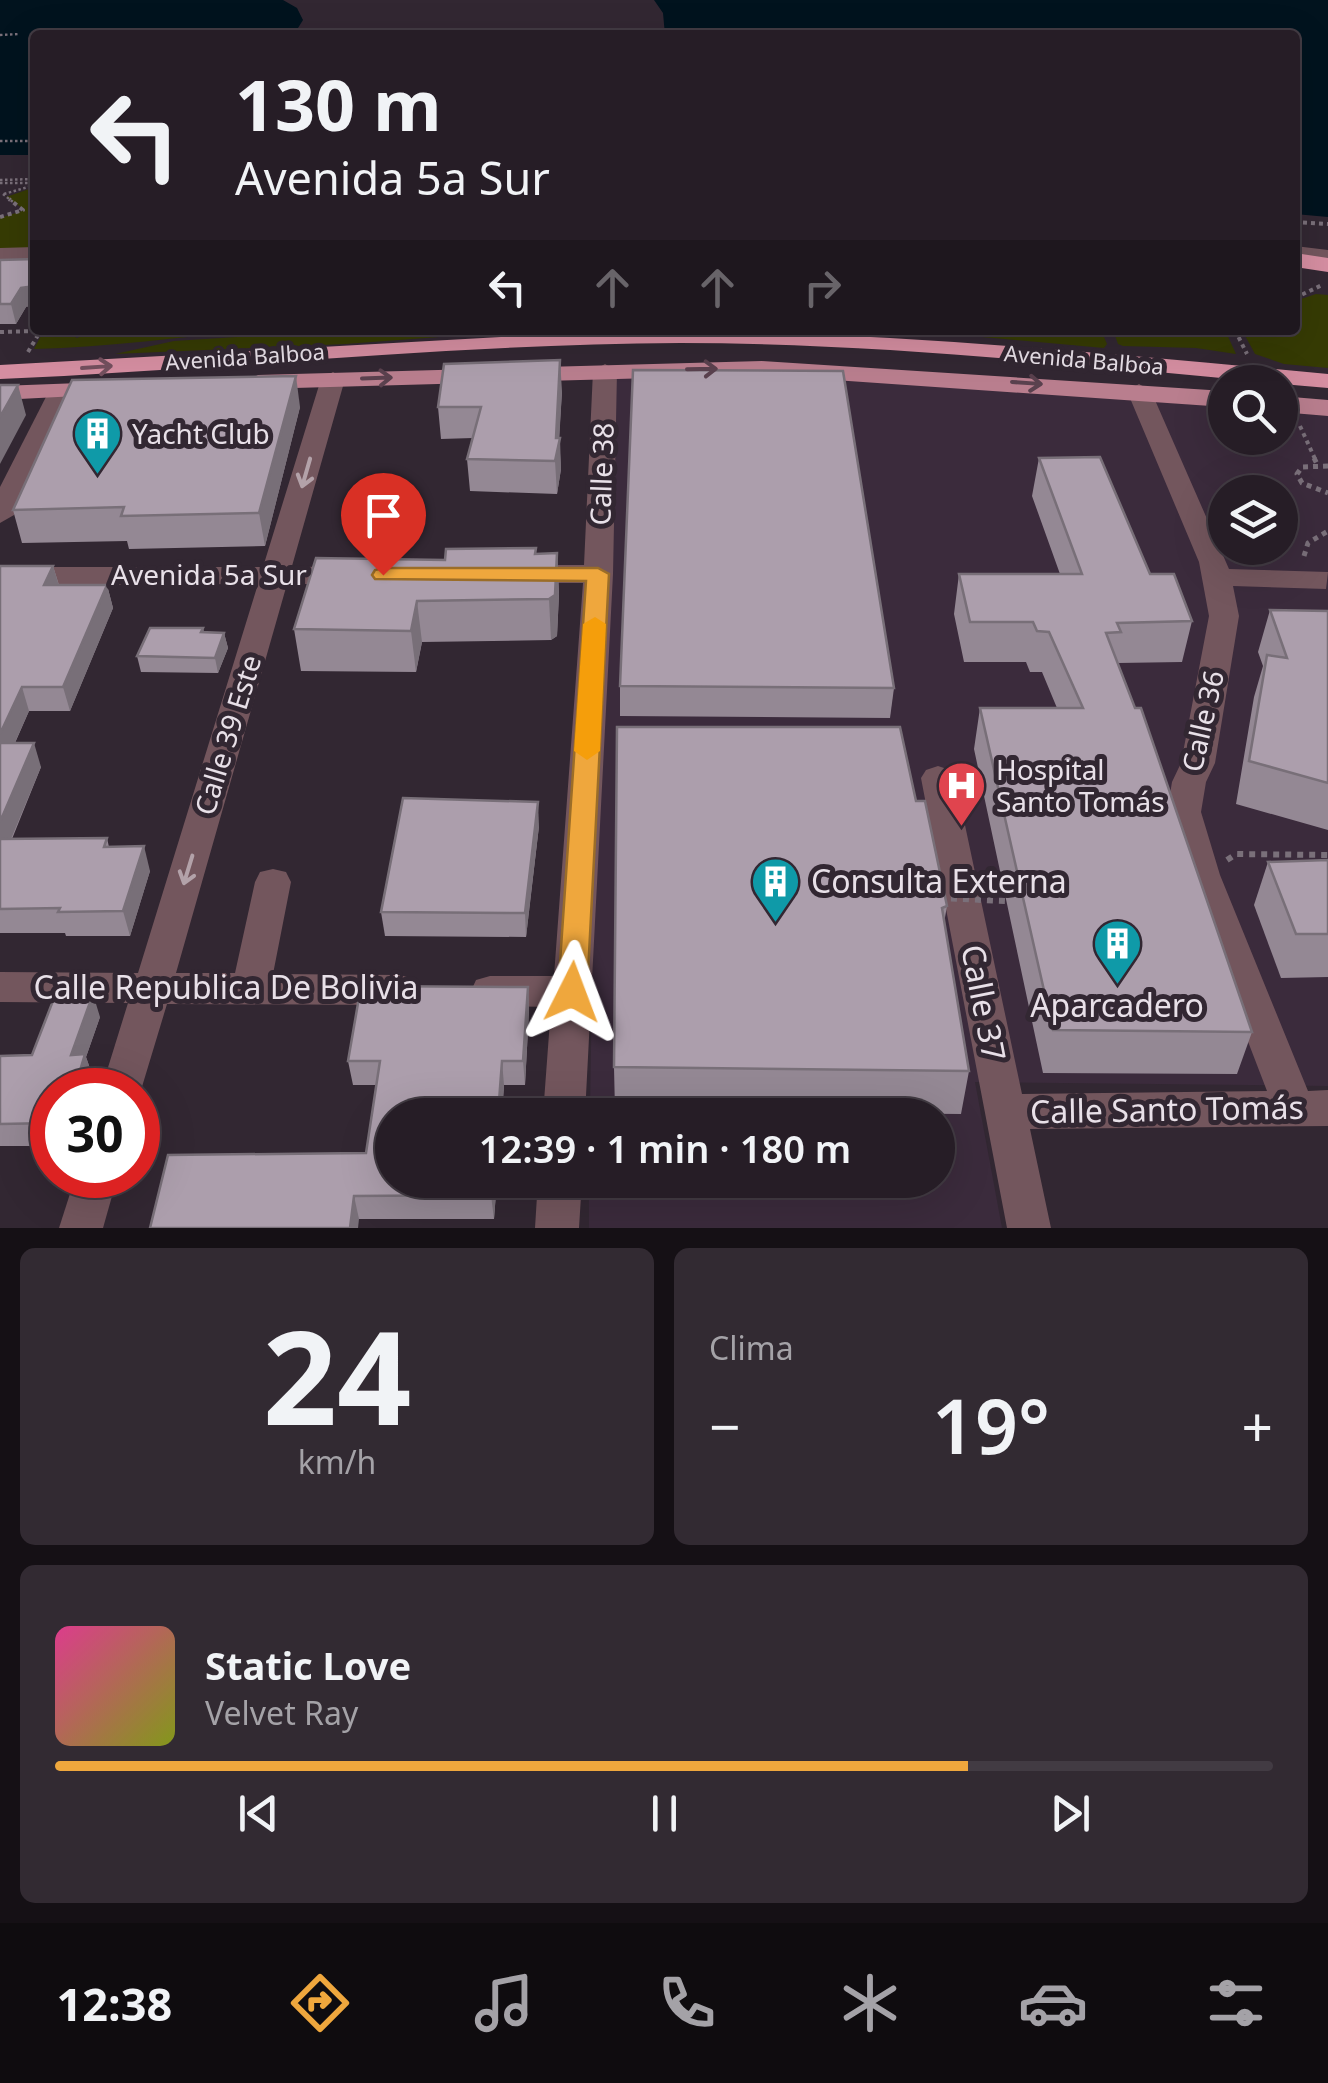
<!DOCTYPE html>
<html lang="es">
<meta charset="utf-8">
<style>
:root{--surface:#261d26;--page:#322a32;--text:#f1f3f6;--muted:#a4a2a7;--line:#423b43;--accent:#efa73d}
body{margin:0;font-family:"Noto Sans",sans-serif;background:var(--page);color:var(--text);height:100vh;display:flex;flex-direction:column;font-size:38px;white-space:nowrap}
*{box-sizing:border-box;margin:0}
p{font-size:32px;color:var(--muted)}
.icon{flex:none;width:55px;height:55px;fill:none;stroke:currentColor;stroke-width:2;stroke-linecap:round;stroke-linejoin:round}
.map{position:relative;height:1228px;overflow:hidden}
.panel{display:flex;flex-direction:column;gap:20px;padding:20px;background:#151015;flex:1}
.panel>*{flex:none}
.guide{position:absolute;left:30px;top:30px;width:1270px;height:305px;border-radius:10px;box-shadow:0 10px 40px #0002,0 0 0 2px var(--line);background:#261d26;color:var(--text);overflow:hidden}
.tools{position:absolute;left:1208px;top:365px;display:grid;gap:20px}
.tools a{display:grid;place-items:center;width:90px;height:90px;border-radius:50%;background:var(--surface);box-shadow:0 10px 40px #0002,0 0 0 2px var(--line);font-size:50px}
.speed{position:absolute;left:30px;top:1068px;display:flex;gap:20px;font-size:50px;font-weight:700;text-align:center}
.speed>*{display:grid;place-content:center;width:130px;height:130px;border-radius:50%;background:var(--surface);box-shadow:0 10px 40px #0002,0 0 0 2px var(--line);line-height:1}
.speed .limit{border:15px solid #d22;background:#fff;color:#111}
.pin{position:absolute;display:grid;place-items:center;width:85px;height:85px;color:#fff;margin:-102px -42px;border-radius:50% 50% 50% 0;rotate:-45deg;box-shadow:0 0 10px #0007}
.pin .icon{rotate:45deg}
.me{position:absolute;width:110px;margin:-55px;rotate:3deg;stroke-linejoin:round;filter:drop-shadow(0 0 8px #0008)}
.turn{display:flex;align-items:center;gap:35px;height:210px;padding:0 40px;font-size:45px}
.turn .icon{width:130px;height:130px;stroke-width:2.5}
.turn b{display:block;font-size:70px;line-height:85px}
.lanes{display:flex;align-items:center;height:95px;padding:0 40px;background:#0003;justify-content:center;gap:50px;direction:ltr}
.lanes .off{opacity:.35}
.big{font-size:75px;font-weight:600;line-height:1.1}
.panel .card{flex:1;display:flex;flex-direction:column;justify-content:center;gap:15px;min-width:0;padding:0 35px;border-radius:15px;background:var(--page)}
.panel .dial{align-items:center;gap:0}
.dial b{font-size:130px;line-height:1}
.song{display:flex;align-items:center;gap:30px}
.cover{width:120px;height:120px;border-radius:15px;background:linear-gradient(135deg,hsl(330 70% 55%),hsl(70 70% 35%))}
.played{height:10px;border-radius:5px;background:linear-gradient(90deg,var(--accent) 75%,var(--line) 75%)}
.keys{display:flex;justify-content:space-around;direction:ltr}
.heat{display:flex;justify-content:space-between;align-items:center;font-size:55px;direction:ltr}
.panel .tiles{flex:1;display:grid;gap:20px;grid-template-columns:1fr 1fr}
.card:last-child{grid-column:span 2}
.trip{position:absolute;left:375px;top:1098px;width:580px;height:100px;border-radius:50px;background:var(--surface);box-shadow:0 10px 40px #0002,0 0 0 2px var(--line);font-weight:600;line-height:100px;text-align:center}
.tabs{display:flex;height:160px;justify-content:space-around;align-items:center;background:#0f0c0f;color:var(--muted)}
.tabs .icon{width:70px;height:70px}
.tabs .active{color:var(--accent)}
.tabs b{font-size:45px;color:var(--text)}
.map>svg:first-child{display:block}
.built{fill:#3b2b3c;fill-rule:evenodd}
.green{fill:#363b04}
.water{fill:#01131e}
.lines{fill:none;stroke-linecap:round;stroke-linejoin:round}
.path-far3{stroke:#7a707a;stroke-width:2.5;stroke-dasharray:2.5 2.5;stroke-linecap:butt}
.path-far2{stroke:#7a707a;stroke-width:4;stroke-dasharray:4 4;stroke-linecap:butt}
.path-far1{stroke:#7a707a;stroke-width:5;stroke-dasharray:5 5;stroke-linecap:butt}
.path{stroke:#7a707a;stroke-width:6;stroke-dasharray:6 6;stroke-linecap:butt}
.minor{fill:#73565d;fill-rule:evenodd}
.major{fill:#b97e8e;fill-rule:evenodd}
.highway{fill:#d58ea1;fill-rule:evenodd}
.path-bridge{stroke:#7a707a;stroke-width:6;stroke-dasharray:6 6;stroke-linecap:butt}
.wall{fill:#948894}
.shaded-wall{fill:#786f78}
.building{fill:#ac9eac;stroke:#786f78;stroke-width:2.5}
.oneway{stroke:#73505e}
.oneway2{stroke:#5a414e}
.oneway3{stroke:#b3a2a9}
.route{fill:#efa73d;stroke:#9b6d28;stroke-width:2.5}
.slow{fill:#f59e0b}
.labels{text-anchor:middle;stroke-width:10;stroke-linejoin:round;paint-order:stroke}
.far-street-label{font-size:22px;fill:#e8e0e8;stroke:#322732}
.poi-label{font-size:28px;fill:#e8e0e8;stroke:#322732;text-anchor:start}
.street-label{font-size:28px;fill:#e8e0e8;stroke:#322732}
.near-poi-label{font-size:32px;fill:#e8e0e8;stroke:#322732;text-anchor:start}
.near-street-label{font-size:32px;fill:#e8e0e8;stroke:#322732}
</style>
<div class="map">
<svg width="1328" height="1228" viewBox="0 0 1328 1228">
<rect width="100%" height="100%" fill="#322732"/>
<!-- built -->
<path class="built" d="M605,371L763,372L1225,407V438H1280V412L1328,416V1086L975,1082L1002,1228H589V1180H938V1115H590L598,574ZM1225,492H1280V548H1225Z"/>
<!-- green -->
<g class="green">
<path d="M35,187V252H0V218L25,210L6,197Z"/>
<path d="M1316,294L1328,295V368L1284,364L1255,354L1242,330H1295V301Z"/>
<path d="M96,330L152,334L183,330H269C190,335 113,347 34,349L43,332L64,331L77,338Z"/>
<path d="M344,330H532L345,344L115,354L174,341Z"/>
<path d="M904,330H1101L1107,344L1104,348Z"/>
<path d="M1113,330H1225L1236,354L1196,348L1123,346L1118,344Z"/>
</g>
<!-- water -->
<g class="water">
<path d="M0,0H283L297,8L303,20L298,28L285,35H35V155H0Z"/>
<path d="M654,0H1328V217L1295,214V35H665L663,13Z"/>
</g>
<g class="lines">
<!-- path-far3 -->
<g class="path-far3">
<path d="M0,35L20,34"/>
<path d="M0,141H35"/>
<path d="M0,180L35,179"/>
<path d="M0,183H32"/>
<path d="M3,194L13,202"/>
<path d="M4,194L35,185"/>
</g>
<!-- path-far2 -->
<g class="path-far2">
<path d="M0,217L23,210L9,199"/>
<path d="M1295,222L1328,224"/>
<path d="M1295,298L1322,285"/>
<path d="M143,330H176"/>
<path d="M1235,330L1247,354"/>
<path d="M0,332L65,330"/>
<path d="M28,352L41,330"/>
<path d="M1300,426L1316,461"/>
</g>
<!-- path-far1 -->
<g class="path-far1">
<path d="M1314,458L1317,464"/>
<path d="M1328,466L1302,467L1297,474L1302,483L1328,493"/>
<path d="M1304,556L1308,543L1328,531"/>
</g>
<!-- path -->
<path class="path" d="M1227,860L1236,854L1328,855"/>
<!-- minor -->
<g class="minor">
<path d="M1295,246L1328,250V264L1295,258Z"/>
<path d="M35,247V261L0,262V248Z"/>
<path d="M605,364L617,371L613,574L585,1115H543L551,1007L490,1006L476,1002L471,991L476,980L490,976H554L583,583H518L508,580L503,574L508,568L518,565H584L593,371Z"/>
<path d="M333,372L345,379L292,566L362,569L367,575L362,581L352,584H287L176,973H235L255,882L260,872L273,869L286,872L291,882L273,974L400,975L414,979L419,990L414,1001L400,1005L167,1004L138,1100V1090H101L128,1003L0,1002V972L138,973L258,584L0,585V567H263L321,379Z"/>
<path d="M61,384L73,391L14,515L0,523V487L49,391Z"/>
<path d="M1139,384L1151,391L1229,569L1328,572L1326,589L1233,586L1239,616L1215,763L1206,782L1201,812L1220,875L1308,1091L1328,1090V1126L1030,1129L1051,1228H1007L921,778L926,770L938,766L950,770L955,778L1022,1094L1267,1091L1184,875L1167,812L1172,782L1181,763L1209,616L1199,562L1127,391Z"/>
<path d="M76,1175H118L103,1228H59Z"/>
<path d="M538,1180H582L579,1228H535Z"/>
</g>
<!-- major -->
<g class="major">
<path d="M762,361L1225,391V407L762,375L258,389L246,382L258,375Z"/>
<path d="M107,382L116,384L119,389L116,394L0,400V386Z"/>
<path d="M1280,396L1328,400V416L1280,412Z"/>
</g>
<!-- highway -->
<g class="highway">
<path d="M1295,253L1328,258V272L1295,267Z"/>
<path d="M628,330C863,330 1094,352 1328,374V388C1115,369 897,343 680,343C453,344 227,369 0,379V365Z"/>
</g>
<!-- path-bridge -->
<path class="path-bridge" d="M939,898L1006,901"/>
</g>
<!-- wall -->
<g class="wall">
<path d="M0,260L26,307L16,324H0Z"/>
<path d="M562,391L559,438L561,469L557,494L470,491L467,459L473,438L441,439L438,407Z"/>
<path d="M300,407L265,546L129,549L127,541L22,543L13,510Z"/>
<path d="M1039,458L1150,574L1192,621L1182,662L1118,663L1252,1032L1237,1074L1043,1073L974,749L980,708H1057L1042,672H1030L1026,662H964L954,614L959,574H1060L1032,496Z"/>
<path d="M557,553L559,594L557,636L551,640L422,642L416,672L301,671L294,629L445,560Z"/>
<path d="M0,566H53L59,585H107L113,608L70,711H29L15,743L41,767L12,839L107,838L109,847L150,871L130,936H66L65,933H0Z"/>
<path d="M1270,610L1328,611V830L1236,804L1254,697L1263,666L1258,652Z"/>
<path d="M203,628L204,632L224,633L228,648L218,673L141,672L137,656Z"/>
<path d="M620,686L894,688L890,718L620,716Z"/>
<path d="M916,801L947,906L944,923L969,1071L961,1114L615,1111L614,1067Z"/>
<path d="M539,826L526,937L385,936L381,912Z"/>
<path d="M1328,860V977L1281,978L1254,905L1268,862Z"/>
<path d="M528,987L529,1011L525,1085H504L502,1115H392L497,1180L494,1219H359L150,1228L366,1153L377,1085H353L348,1061Z"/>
<path d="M100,1017L86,1057L93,1077L52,1090V1146H0V1056L32,1055Z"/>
</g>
<!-- shaded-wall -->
<g class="shaded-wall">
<path d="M35,286V306L26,307L16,324L11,304L21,288Z"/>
<path d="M560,360L562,391L559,443L560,438L561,469L557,494L555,461Z"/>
<path d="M296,376L300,407L265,546L259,513Z"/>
<path d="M18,385L26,415L0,464V417Z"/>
<path d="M557,553L559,594L557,636L551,640L549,599Z"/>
<path d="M53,566L60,589L44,585Z"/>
<path d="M107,585L113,608L70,711L63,687Z"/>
<path d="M417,601L422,642L416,672L411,631Z"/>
<path d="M224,633L228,648L218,673L215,658Z"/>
<path d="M22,687L29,711L4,767L0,756V734Z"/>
<path d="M34,743L41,767L1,863L0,859V822Z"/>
<path d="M538,802L539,826L526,937L525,913Z"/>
<path d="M144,846L150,871L130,936L123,911Z"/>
<path d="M528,987L529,1011L525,1085L523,1061Z"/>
<path d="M93,994L100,1017L86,1057L93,1077L89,1090H74L71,1055Z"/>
<path d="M502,1061L504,1085L502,1115H498Z"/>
<path d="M493,1180H497L494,1219L491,1195Z"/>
<path d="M354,1196L359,1219L358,1228H350Z"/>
</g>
<!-- building -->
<g class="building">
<path d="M35,259V286L21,288L11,304H0V260Z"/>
<path d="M560,360L556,438H560L555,461L467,459L481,407H438L444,364Z"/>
<path d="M633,370L843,371L894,688L620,686Z"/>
<path d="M296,376L259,513L121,516L124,507L13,510L72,380Z"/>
<path d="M0,385H18L0,417Z"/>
<path d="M1100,457L1150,574H1174L1192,621L1117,623L1121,632L1106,633L1135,708H1141L1252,1032L1053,1030L980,708H1083L1049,632L1037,631L1033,622H970L959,574H1082L1039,458Z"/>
<path d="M536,548L535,554L557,553L555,595L549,599L417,601L411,631L294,629L316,558L445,560L446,549Z"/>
<path d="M0,566H53L44,585H107L63,687H22L0,734Z"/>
<path d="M1270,610L1328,611V783L1249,761L1267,655L1287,658Z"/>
<path d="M150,628H203L201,632L224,633L215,658L137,656Z"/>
<path d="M617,727H900L916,801H925L947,906L942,908L969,1071L614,1067Z"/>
<path d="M0,743H34L0,822Z"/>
<path d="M403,798L538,802L525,913L381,912Z"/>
<path d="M107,838L104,847L144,846L123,911L58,912L60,908L0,909V839Z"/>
<path d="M1328,860V934H1296L1268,862Z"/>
<path d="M361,986L528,987L523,1061H502L498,1115H392V1180H493L491,1195L354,1196L350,1228H150L168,1155L366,1153L380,1061H348Z"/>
<path d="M56,993L93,994L71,1055L85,1054L74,1090H52V1123L0,1124V1056L32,1055Z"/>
</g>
<!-- one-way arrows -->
<defs><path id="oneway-shaft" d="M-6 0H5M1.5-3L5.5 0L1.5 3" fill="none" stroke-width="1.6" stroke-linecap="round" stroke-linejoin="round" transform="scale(2.5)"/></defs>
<use class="oneway" href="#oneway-shaft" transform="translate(97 367) rotate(-4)"/>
<g class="oneway2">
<use href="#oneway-shaft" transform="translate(702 369) rotate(-1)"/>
<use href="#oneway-shaft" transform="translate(377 378) rotate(-2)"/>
<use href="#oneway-shaft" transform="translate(1027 383) rotate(4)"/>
</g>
<g class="oneway3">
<use href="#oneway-shaft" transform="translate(306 473) rotate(106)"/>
<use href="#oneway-shaft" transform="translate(188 870) rotate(107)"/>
</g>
<!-- route -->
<path class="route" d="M383,568H598L609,574L587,992L583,1001L572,1004L562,1001L558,992L586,581L375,579L372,575L375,570Z"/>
<!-- slow -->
<path class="slow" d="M595,617L606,624L600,751L587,760L574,751L583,624Z"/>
<!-- icons -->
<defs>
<symbol id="building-pin" viewBox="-11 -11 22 30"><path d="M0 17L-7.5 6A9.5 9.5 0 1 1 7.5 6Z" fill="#0f9aa8" stroke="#322732"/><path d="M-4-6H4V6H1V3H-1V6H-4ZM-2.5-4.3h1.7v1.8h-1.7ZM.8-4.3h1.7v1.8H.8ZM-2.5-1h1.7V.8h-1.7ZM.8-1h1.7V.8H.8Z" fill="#fff"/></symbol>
<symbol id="hospital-pin" viewBox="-11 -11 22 30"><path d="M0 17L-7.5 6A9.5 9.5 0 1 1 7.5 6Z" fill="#e0444e" stroke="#322732"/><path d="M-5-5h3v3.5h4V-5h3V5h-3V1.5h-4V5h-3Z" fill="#fff"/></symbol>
</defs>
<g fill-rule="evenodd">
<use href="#building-pin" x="70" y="406" width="55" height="75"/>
<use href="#hospital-pin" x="934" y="758" width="55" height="75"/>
<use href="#building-pin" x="748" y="854" width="55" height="75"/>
<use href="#building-pin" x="1090" y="916" width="55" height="75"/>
</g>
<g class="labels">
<!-- far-street labels -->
<g class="far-street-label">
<text transform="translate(245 357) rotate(-4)" y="8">Avenida Balboa</text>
<text transform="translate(1084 360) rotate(5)" y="8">Avenida Balboa</text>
</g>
<!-- poi labels -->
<g class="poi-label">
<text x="132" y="444">Yacht Club</text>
<text x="996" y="780">Hospital<tspan x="996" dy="32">Santo Tomás</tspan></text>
</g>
<!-- street labels -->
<g class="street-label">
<text transform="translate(602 474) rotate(-88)" y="10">Calle 38</text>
<text x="209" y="585">Avenida 5a Sur</text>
<text transform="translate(1203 721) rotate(-77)" y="10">Calle 36</text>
<text transform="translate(228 735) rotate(-73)" y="10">Calle 39 Este</text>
</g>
<!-- near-poi labels -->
<g class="near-poi-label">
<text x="811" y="893">Consulta Externa</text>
<text x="1117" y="1017" text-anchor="middle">Aparcadero</text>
</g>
<!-- near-street labels -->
<g class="near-street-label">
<text x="226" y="999">Calle Republica De Bolivia</text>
<text transform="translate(983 1003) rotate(79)" y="11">Calle 37</text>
<text transform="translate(1167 1110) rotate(-1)" y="11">Calle Santo Tomás</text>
</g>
</g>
</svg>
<div class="tools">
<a><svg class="icon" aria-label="search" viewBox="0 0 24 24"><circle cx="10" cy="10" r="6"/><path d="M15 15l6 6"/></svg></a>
<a><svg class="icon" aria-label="layers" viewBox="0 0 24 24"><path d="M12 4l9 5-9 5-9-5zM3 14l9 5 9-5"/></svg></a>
</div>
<div class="speed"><div class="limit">30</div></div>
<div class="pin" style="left:383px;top:575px;background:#d93025"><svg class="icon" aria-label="arrive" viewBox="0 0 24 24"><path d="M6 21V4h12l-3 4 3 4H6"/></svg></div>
<svg class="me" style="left:572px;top:992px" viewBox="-20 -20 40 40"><path d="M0-17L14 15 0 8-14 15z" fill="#efa73d" stroke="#fff" stroke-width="4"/></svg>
<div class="trip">12:39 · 1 min · 180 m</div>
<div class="guide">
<div class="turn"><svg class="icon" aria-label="left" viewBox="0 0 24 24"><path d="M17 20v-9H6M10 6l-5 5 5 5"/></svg><div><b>130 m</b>Avenida 5a Sur</div></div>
<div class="lanes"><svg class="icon" aria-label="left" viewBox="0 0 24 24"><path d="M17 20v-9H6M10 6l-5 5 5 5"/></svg><svg class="icon off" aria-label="ahead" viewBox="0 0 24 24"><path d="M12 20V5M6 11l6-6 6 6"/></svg><svg class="icon off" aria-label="ahead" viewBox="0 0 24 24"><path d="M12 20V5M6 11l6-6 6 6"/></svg><svg class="icon off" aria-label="right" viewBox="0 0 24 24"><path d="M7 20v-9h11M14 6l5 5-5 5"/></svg></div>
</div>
</div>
<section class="panel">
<div class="tiles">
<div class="card dial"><b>24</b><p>km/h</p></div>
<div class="card"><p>Clima</p>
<div class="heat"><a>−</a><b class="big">19°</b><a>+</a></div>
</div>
<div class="card">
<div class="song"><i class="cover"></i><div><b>Static Love</b><p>Velvet Ray</p></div></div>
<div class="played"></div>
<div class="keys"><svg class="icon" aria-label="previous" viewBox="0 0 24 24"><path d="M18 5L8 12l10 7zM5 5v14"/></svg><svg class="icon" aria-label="pause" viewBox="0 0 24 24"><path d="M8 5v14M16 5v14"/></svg><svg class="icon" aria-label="next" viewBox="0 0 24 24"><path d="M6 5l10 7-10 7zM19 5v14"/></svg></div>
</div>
</div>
</section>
<nav class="tabs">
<b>12:38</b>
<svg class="icon active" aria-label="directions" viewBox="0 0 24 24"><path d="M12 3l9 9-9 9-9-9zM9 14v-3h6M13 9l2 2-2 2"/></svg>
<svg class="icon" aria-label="music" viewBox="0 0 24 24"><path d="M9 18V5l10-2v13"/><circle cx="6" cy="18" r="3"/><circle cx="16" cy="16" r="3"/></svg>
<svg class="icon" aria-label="phone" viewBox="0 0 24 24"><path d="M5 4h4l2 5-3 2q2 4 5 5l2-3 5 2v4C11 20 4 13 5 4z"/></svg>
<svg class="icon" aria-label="climate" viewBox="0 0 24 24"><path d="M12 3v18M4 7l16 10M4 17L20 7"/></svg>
<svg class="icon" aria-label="car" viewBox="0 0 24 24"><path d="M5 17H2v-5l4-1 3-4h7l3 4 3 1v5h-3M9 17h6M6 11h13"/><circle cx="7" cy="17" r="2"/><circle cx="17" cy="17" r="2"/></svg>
<svg class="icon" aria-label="filters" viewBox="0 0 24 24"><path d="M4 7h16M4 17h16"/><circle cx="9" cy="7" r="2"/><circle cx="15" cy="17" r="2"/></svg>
</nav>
